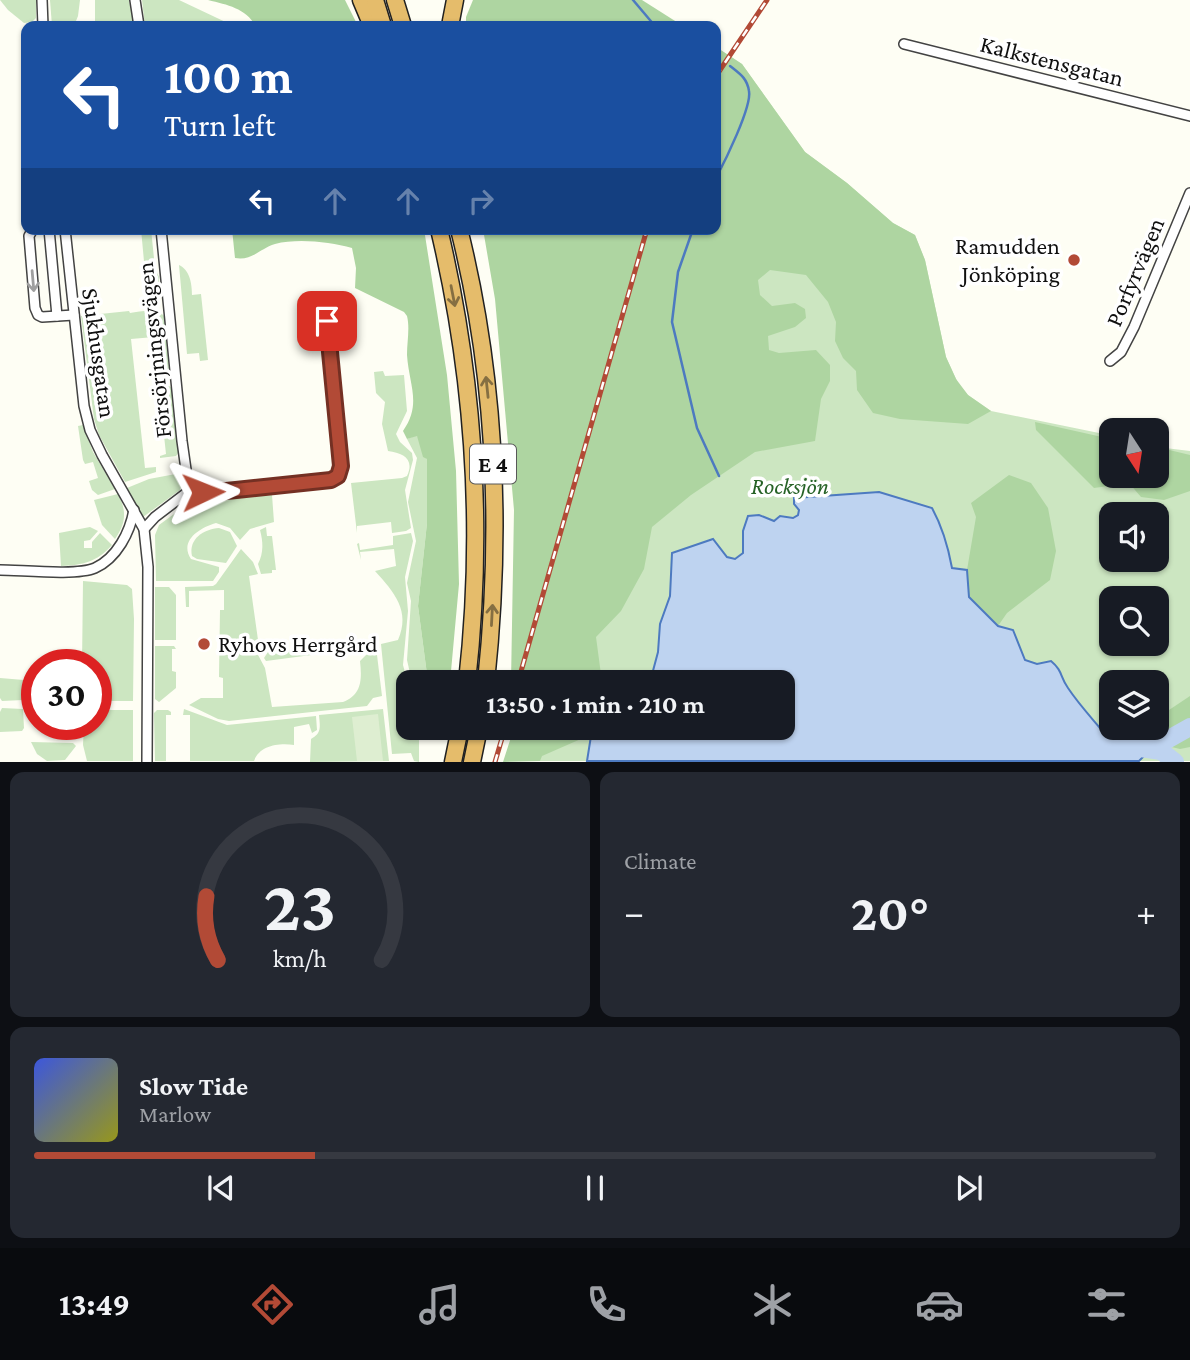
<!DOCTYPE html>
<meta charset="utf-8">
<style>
:root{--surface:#171b24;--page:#242831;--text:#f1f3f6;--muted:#9ea1a6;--line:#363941;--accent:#b24a36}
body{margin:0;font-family:"Crimson Pro",serif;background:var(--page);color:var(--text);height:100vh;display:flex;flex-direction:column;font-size:26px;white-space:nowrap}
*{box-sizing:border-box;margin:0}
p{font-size:23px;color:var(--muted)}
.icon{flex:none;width:38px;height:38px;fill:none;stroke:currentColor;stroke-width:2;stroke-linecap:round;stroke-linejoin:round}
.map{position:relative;height:762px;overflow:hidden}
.panel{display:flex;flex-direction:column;gap:10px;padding:10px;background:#0d0f14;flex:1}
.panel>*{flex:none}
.guide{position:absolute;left:21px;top:21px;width:700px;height:214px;border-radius:14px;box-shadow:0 2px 5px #0004;background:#1a4fa0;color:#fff;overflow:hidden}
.needle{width:46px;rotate:168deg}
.buttons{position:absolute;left:1099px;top:418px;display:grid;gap:14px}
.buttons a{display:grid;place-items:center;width:70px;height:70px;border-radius:14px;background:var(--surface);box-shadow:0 2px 5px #0004;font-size:35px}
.speed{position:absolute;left:21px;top:649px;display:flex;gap:14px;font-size:35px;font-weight:700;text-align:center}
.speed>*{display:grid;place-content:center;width:91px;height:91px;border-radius:50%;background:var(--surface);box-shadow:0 2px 5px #0004;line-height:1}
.speed .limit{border:10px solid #d22;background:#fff;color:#111}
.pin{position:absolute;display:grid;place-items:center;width:60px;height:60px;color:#fff;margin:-30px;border-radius:14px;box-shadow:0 4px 10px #0006}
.me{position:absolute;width:77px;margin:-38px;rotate:88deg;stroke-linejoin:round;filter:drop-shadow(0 0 5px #0008)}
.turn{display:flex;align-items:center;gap:24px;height:147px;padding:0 28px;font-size:32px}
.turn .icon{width:91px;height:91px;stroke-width:2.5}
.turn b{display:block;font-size:49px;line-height:60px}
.lanes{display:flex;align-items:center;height:66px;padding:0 28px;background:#0003;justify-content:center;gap:35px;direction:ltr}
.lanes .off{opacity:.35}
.big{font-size:52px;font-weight:700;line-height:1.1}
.panel .card{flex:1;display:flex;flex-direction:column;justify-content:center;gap:10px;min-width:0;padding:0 24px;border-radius:14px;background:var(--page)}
.panel .dial{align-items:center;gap:0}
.dial svg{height:182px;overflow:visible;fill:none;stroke:var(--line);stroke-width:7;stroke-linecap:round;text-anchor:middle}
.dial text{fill:var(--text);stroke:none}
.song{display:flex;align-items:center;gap:21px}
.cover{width:84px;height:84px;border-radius:10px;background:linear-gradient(135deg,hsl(230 70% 55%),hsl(60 70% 35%))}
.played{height:7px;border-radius:4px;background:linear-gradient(90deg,var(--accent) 25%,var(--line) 25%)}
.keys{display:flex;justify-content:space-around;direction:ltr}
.heat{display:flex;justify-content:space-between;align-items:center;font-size:38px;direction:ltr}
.panel .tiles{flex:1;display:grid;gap:10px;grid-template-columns:1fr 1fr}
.card:last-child{grid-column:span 2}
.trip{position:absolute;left:396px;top:670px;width:399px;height:70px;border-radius:14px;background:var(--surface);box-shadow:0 2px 5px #0004;font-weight:700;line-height:70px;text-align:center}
.menu{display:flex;height:112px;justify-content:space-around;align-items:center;background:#090b0e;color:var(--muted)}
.menu .icon{width:49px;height:49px}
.menu .selected{color:var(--accent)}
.menu b{font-size:32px;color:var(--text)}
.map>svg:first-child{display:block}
.green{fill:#cce6c1;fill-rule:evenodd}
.forest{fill:#aed5a1}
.pitch{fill:#deeed1}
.water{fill:#bed3f0;stroke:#4d7ac0;stroke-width:2}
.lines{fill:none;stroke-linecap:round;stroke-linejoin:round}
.stream{stroke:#4d7ac0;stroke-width:2.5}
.river{stroke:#bed3f0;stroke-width:18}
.street-casing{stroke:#434343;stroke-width:12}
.highway-casing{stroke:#212121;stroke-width:19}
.street{stroke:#fff;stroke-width:9}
.highway{stroke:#e5bc6b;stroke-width:16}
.rail-casing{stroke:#b24a36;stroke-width:5}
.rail{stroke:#fff;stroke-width:2.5;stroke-dasharray:8;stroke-linecap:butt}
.oneway{stroke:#9f9f9f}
.oneway2{stroke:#856f42}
.route-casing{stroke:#743023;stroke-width:18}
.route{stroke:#b24a36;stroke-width:12}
.poi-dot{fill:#b24a36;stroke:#fff;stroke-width:2.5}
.labels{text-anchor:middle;stroke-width:7;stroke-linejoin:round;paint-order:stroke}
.shield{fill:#fff;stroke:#585858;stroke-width:2}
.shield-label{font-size:23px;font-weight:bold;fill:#101010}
.street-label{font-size:24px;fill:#101010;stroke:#fff}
.poi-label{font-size:24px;fill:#101010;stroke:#fff;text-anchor:end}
.park-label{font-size:24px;font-style:italic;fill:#266226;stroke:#fff}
</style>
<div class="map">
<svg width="1190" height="762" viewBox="0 0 1190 762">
<rect width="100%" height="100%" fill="#fefef4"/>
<!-- green -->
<g class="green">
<path d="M0,0H36V18L32,22L24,23L8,10Z"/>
<path d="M50,0H80L78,16L74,26H52Z"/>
<path d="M95,0H129L134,26H95Z"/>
<path d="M142,0H179L234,26H145Z"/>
<path d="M716,47L742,64L805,152L847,183L893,223L915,235L925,260L946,357L958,383L968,395L991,411L1099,433L1111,438V476H1157V447L1190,451V761H510L520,728H782V682H533L716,229ZM1111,514H1157V560H1111ZM1111,598H1157V644H1111ZM1111,682H1157V728H1111Z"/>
<path d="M141,229H151L155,268L159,277V282L152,288L146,283Z"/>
<path d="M179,265C190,270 192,284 192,295L201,294L208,360L200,361L199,353L187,354Z"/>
<path d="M129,311L130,313C141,312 157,307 165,317L169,368L165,372L158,373L154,337L131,339L145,468L156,467V472L125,482L99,435L94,419L81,316Z"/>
<path d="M383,371L385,376L404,375L407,411L396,434L400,442L412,453L413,460L405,490L411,528L406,531L392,533L391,522L357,526V533L351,483L402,478L407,476C415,459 403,453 388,451L382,424L385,402L376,393L374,372Z"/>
<path d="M166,384L172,388L179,452L176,456L160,458V456L166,454L159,389L152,386Z"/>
<path d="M83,425L93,452L115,489L98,495L92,490L89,481L98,478L93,462L85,464L83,460L78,426Z"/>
<path d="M417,435L427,459V523L418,606L428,682H412L407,660L411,601L407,583L416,541L408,502L417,458L407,439Z"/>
<path d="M181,473L182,484L180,490L143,517L127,488L149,479Z"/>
<path d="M118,494C127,511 126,523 115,539L102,525L94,500Z"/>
<path d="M272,495L274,522L250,529L240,540L230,528L216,523C199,528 179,541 191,559L219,567V572L213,581H156L155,535L159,525L174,514L193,502Z"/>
<path d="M90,527L98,531L90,540L84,541V548H92V542L100,533L112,545C97,562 83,565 61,566L59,533Z"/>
<path d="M266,527L267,536H272L276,570H272V573L261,574L258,564C264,553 263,541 260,530Z"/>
<path d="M219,528L230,532L237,546L226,563L197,559L192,556C188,539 204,529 219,528Z"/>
<path d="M411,533L413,541L405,577L408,611L403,665L408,683V728H419V762L414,761L411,753L392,754L381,644L398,640C411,611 394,592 375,571L396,566L394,549L360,552L361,560L357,544L359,543L360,550L393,545V536Z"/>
<path d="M241,549L253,562L258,574L249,576L259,647L257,653L265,668L272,707L343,702C362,695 362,679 360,661L373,648L377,655L382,696L373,698L367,706L229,721L218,719L189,705L201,698H223V678L219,677L220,610H224V590L189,591V607H186L185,587L213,586L216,584Z"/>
<path d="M83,581L127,585L132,589L134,619L133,701H96V665H82Z"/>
<path d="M155,587H169L176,595V640H155Z"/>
<path d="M362,642L367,644L357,653L349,650L266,661L264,658L268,652Z"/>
<path d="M155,646H174L176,649H172V671L176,672V688L159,702L155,699Z"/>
<path d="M0,678L24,680L23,700L2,701L0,698Z"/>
<path d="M2,708L23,709L24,728L22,731L0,732V712Z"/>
<path d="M184,709L227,725L316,716L317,730L312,733L309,724L294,727V745C279,743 260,745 254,761H190V715H183Z"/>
<path d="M383,709L389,761L310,762L311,739C322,733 320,727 319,715Z"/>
<path d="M96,710H133V761H87L83,745L84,725L96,724Z"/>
<path d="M157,710H168L171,712V715H166V761H155L154,713Z"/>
<path d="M31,742L73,743L76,746L65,760L47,761L37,754Z"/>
</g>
<!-- forest -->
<g class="forest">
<path d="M208,0H345L358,26H256C245,8 228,5 208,0Z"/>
<path d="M473,0H642L683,26H466V17Z"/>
<path d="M716,47L742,64L805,152L847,183L893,223L915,235L925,260L946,357L956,379L968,395L991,411L968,424L900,419L873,413L857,390L856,371L843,358L835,341L836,322L828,302L806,275L770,270L758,280L760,295L772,306L795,303L805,309L806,318L795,327L768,336L769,350L779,353L816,350L830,365V381L821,399L815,441L755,452L691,495L652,527L644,569L621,611L596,637L602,682H511L514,510L495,299L483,229H716Z"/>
<path d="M232,229H424L447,375L456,471L459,584L450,682H428L418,606L427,523V459L423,457L417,436L407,439L403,431C422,404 409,385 407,355C407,342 410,328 407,316L404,312L355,288L356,268L352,248C330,242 298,238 275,244C259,249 252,261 235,258Z"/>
<path d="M1035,422L1111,439V476H1157V447L1190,455V491L1164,500L1141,497L1129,483L1094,488L1036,430Z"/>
<path d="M1009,475L1031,483L1048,508L1056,551L1050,580L1007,613L998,626L969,597L967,570L976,517L971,503Z"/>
<path d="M1190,696V747L1180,749L1138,739L1124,728H1157V706L1169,710Z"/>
<path d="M514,728H606L542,756L540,761L503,762Z"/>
</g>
<!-- pitch -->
<path class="pitch" d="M378,714L383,761H357L352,717Z"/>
<!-- water -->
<path class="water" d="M879,492L932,508C943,528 948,546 952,568L967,570L969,597L998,626L1013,630L1025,660L1037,664L1051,661C1063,671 1060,677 1068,688C1078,703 1089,715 1100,728L1111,722V728H1124L1151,749L1139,761H587L591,736L606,728H782V682H650L658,652L660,624L670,596L672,553L713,539L727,557L735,559L743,553V531L748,516L759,515L774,521L780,516L793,518L798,515L799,510L794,504V498Z"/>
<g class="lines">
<!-- stream -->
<g class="stream">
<path d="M633,0L655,26"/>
<path d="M716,56L719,59"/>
<path d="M716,178C724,163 752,107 749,91C747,78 740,74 730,66"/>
<path d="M693,229L678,272L672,322L697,428L719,476"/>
</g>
<!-- river -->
<g class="river">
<path d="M1127,746L1161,751L1175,762"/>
<path d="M1151,749L1190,727"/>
</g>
<defs>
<g id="street">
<path d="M42,0L43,26"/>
<path d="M135,0L139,26"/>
<path d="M904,44L1190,116"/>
<path d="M33,229L29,236L35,308L38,315L42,317L74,315"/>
<path d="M49,229L57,316"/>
<path d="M65,229L84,406L90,430L102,455L144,529L148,567L147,762"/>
<path d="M1110,361L1121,352L1134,327L1190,193"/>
<path d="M189,491L217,492L331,480L338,476L341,466L327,321"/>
<path d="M144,529L155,517L189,491L182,441L161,229"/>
<path d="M0,570C21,570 77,576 95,568C117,558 130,532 134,510"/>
</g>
<g id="highway">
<path d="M361,0L372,26"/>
<path d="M375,0L383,26"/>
<path d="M395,0L403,26"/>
<path d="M450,26L455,0"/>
<path d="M439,229C474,377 484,531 467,682"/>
<path d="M459,229C496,377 502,532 486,682"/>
<path d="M453,762L460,728"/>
<path d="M472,762L479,728"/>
</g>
</defs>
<!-- street casing -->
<use href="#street" class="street-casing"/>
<!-- highway casing -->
<use href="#highway" class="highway-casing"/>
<!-- street -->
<use href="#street" class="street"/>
<!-- highway -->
<use href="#highway" class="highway"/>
<defs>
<g id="rail">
<path d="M716,76L767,0"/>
<path d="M518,682L647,229"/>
<path d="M495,762L505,728"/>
</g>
</defs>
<!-- rail casing -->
<use href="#rail" class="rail-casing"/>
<!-- rail -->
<use href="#rail" class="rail"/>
</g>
<!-- one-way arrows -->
<defs><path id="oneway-shaft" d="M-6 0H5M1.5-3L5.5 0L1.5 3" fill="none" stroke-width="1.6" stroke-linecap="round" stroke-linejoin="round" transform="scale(1.75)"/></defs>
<use class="oneway" href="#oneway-shaft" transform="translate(33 281) rotate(85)"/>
<g class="oneway2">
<use href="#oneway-shaft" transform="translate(453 296) rotate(79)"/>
<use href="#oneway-shaft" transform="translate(487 387) rotate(-96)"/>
<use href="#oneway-shaft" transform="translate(492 615) rotate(-87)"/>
</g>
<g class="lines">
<defs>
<path id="route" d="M203,492H217L331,480L338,476L341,466L327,321"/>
</defs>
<!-- route casing -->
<use href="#route" class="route-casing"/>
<!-- route -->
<use href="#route" class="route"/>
</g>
<!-- markers -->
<g class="poi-dot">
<circle cx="1074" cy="260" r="7"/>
<circle cx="204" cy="644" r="7"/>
</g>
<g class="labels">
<!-- shield labels -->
<rect class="shield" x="470" y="444.5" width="46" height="39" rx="5"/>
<g class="shield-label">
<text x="493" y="472">E 4</text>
</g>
<!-- street labels -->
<g class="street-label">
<text transform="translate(1052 61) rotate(14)" y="8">Kalkstensgatan</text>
<text transform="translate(1135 272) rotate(-67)" y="8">Porfyrvägen</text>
<text transform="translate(154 350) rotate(-96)" y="8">Försörjningsvägen</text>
<text transform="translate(99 353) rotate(82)" y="8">Sjukhusgatan</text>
</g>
<!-- poi labels -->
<g class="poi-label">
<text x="1060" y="254">Ramudden<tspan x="1060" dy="28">Jönköping</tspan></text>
<text x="218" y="652" text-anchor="start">Ryhovs Herrgård</text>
</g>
<!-- park labels -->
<g class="park-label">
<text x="790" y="494">Rocksjön</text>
</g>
</g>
</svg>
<div class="buttons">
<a><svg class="needle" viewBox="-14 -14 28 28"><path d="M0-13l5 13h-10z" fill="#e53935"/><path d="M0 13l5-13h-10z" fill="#9ea1a6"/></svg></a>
<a><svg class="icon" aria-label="sound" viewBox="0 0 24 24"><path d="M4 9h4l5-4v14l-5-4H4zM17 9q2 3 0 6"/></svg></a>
<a><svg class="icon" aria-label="search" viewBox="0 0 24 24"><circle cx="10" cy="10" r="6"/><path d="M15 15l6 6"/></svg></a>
<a><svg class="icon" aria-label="layers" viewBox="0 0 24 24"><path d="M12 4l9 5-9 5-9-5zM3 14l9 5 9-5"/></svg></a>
</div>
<div class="speed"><div class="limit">30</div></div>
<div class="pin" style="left:327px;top:321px;background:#d93025"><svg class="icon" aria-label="arrive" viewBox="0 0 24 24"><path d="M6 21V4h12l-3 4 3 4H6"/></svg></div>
<svg class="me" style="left:203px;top:492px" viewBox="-20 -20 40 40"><path d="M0-17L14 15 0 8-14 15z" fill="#b24a36" stroke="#fff" stroke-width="4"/></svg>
<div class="trip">13:50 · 1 min · 210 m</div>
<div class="guide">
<div class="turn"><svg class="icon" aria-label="left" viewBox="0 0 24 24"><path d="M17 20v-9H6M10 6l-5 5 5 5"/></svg><div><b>100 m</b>Turn left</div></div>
<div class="lanes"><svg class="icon" aria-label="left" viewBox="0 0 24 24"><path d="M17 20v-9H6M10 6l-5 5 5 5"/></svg><svg class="icon off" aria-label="ahead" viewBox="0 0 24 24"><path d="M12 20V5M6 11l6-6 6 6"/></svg><svg class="icon off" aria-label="ahead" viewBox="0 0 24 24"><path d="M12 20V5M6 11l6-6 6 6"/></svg><svg class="icon off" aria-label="right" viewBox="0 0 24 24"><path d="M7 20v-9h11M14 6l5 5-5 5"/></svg></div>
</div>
</div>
<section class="panel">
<div class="tiles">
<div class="card dial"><svg viewBox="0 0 100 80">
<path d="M14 69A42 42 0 1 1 86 69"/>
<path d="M14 69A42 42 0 0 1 9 41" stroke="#b24a36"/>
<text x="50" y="56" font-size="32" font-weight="700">23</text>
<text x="50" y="72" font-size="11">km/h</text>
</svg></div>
<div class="card"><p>Climate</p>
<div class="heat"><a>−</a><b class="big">20°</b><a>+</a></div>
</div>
<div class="card">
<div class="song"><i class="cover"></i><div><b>Slow Tide</b><p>Marlow</p></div></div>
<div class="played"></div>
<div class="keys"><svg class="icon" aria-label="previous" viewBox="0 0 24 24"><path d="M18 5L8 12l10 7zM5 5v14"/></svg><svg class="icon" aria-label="pause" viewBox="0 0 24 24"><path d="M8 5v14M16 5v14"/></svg><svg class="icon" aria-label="next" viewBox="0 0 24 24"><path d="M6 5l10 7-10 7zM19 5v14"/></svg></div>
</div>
</div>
</section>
<nav class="menu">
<b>13:49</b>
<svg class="icon selected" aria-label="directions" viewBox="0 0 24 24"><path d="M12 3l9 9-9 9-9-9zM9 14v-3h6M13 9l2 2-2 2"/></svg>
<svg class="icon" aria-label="music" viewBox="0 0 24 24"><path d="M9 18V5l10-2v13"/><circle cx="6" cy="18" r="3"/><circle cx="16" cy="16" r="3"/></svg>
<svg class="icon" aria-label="phone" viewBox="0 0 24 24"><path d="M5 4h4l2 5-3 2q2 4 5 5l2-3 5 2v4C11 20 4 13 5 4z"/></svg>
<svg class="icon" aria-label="climate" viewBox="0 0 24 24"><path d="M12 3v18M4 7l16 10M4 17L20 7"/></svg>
<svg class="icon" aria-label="car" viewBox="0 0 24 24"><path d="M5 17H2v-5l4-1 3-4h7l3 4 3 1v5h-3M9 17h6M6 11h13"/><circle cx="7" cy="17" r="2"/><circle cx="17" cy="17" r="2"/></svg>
<svg class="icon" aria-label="filters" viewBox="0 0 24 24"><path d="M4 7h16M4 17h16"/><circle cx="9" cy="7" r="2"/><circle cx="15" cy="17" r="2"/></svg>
</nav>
